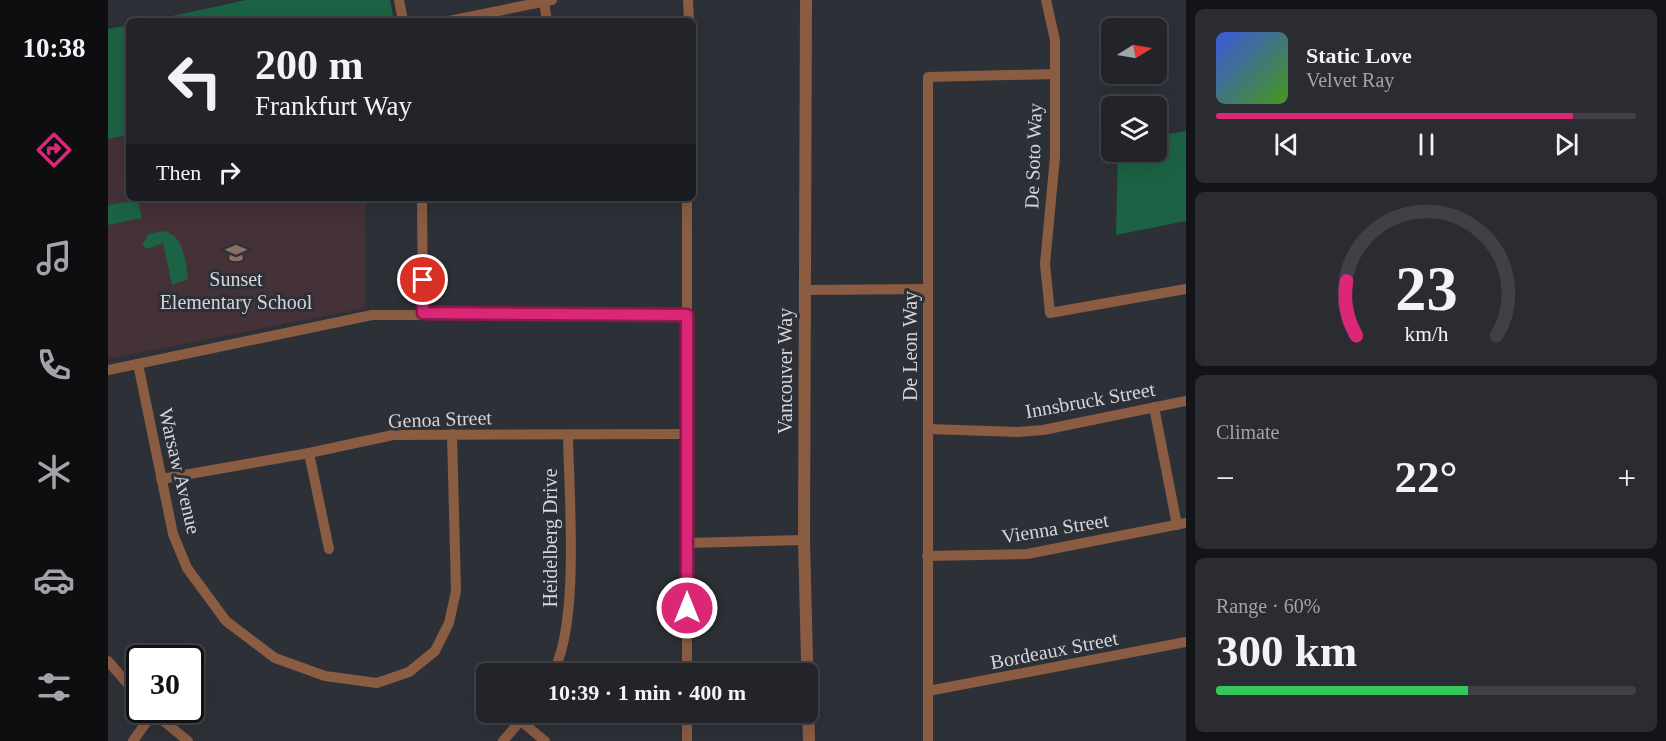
<!DOCTYPE html>
<meta charset="utf-8">
<style>
:root{--surface:#22242a;--page:#2a2c32;--text:#f1f3f6;--muted:#a2a4a8;--line:#3f4147;--accent:#db2777}
body{margin:0;font-family:Georgia,serif;background:var(--page);color:var(--text);height:100vh;display:flex;flex-direction:column;font-size:22px;white-space:nowrap}
*{box-sizing:border-box;margin:0}
p{font-size:20px;color:var(--muted)}
.icon{flex:none;width:33px;height:33px;fill:none;stroke:currentColor;stroke-width:2;stroke-linecap:round;stroke-linejoin:round}
.map{position:relative;flex:1;overflow:hidden}
.sheet{display:flex;flex-direction:column;gap:9px;padding:9px;background:#131417;width:480px}
.sheet>*{flex:none}
.top-card{position:absolute;left:18px;top:18px;width:570px;height:183px;border-radius:9px;box-shadow:0 6px 24px #0002,0 0 0 2px var(--line);background:#22242a;color:var(--text);overflow:hidden}
.needle{width:39px;rotate:79deg}
.tools{position:absolute;left:993px;top:18px;display:grid;gap:12px}
.tools a{display:grid;place-items:center;width:66px;height:66px;border-radius:9px;background:var(--surface);box-shadow:0 6px 24px #0002,0 0 0 2px var(--line);font-size:30px}
.speed{position:absolute;left:18px;top:645px;display:flex;gap:12px;font-size:30px;font-weight:700;text-align:center}
.speed>*{display:grid;place-content:center;width:78px;height:78px;border-radius:50%;background:var(--surface);box-shadow:0 6px 24px #0002,0 0 0 2px var(--line);line-height:1}
.speed .limit{border:3px solid #111;border-radius:9px;background:#fff;color:#111}
.pin{position:absolute;display:grid;place-items:center;width:51px;height:51px;color:#fff;margin:-26px;border:3px solid #fff;border-radius:50%;box-shadow:0 2px 6px #0007}
.me{position:absolute;width:66px;margin:-33px;rotate:0deg;stroke-linejoin:round;filter:drop-shadow(0 0 4px #0008)}
.turn{display:flex;align-items:center;gap:21px;height:126px;padding:0 30px;font-size:27px}
.turn .icon{width:78px;height:78px;stroke-width:2.5}
.turn b{display:block;font-size:42px;line-height:51px}
.then{display:flex;align-items:center;height:57px;padding:0 30px;background:#0003;gap:12px;font-size:22px}
.big{font-size:45px;font-weight:700;line-height:1.1}
.sheet .widget{flex:1;display:flex;flex-direction:column;justify-content:center;gap:9px;min-width:0;padding:0 21px;border-radius:9px;background:var(--page)}
.sheet .dial{align-items:center;gap:0}
.dial svg{height:156px;overflow:visible;fill:none;stroke:var(--line);stroke-width:7;stroke-linecap:round;text-anchor:middle}
.dial text{fill:var(--text);stroke:none}
.song{display:flex;align-items:center;gap:18px}
.cover{width:72px;height:72px;border-radius:9px;background:linear-gradient(135deg,hsl(230 70% 55%),hsl(100 70% 35%))}
.played{height:6px;border-radius:3px;background:linear-gradient(90deg,var(--accent) 85%,var(--line) 85%)}
.keys{display:flex;justify-content:space-around;direction:ltr}
.heat{display:flex;justify-content:space-between;align-items:center;font-size:33px;direction:ltr}
.charge{height:9px;border-radius:4px;background:linear-gradient(90deg,#34c759 60%,var(--line) 0)}
.trip{position:absolute;left:368px;top:663px;width:342px;height:60px;border-radius:9px;background:var(--surface);box-shadow:0 6px 24px #0002,0 0 0 2px var(--line);font-weight:700;line-height:60px;text-align:center}
main{display:flex;flex:1;min-height:0}
.menu{display:flex;flex-direction:column;width:108px;justify-content:space-around;align-items:center;background:#0e0e11;color:var(--muted)}
.menu .icon{width:42px;height:42px}
.menu .active{color:var(--accent)}
.menu b{font-size:27px;color:var(--text)}
.map>svg:first-child{display:block}
.education{fill:#453138}
.green{fill:#1b6344}
.lines{fill:none;stroke-linecap:round;stroke-linejoin:round}
.minor{stroke:#8a5c42;stroke-width:10}
.tertiary{stroke:#8a5c42;stroke-width:12}
.route-casing{stroke:#8e194d;stroke-width:15}
.route{stroke:#db2777;stroke-width:10}
.labels{text-anchor:middle;stroke-width:6;stroke-linejoin:round;paint-order:stroke}
.street-label{font-size:20px;fill:#d5d6db;stroke:#2e3038}
.poi-label{font-size:20px;fill:#d5d6db;stroke:#2e3038}
</style>
<main>
<nav class="menu">
<b>10:38</b>
<svg class="icon active" aria-label="directions" viewBox="0 0 24 24"><path d="M12 3l9 9-9 9-9-9zM9 14v-3h6M13 9l2 2-2 2"/></svg>
<svg class="icon" aria-label="music" viewBox="0 0 24 24"><path d="M9 18V5l10-2v13"/><circle cx="6" cy="18" r="3"/><circle cx="16" cy="16" r="3"/></svg>
<svg class="icon" aria-label="phone" viewBox="0 0 24 24"><path d="M5 4h4l2 5-3 2q2 4 5 5l2-3 5 2v4C11 20 4 13 5 4z"/></svg>
<svg class="icon" aria-label="climate" viewBox="0 0 24 24"><path d="M12 3v18M4 7l16 10M4 17L20 7"/></svg>
<svg class="icon" aria-label="car" viewBox="0 0 24 24"><path d="M5 17H2v-5l4-1 3-4h7l3 4 3 1v5h-3M9 17h6M6 11h13"/><circle cx="7" cy="17" r="2"/><circle cx="17" cy="17" r="2"/></svg>
<svg class="icon" aria-label="filters" viewBox="0 0 24 24"><path d="M4 7h16M4 17h16"/><circle cx="9" cy="7" r="2"/><circle cx="15" cy="17" r="2"/></svg>
</nav>
<div class="map">
<svg width="1078" height="741" viewBox="0 0 1078 741">
<rect width="100%" height="100%" fill="#2e3038"/>
<!-- education -->
<path class="education" d="M21,135V198H257V308L0,359V139Z"/>
<!-- green -->
<g class="green">
<path d="M138,0H282L286,21H41Z"/>
<path d="M21,25V135L0,139V29Z"/>
<path d="M1078,131V221L1008,235L1010,152H1048L1049,136Z"/>
<path d="M30,200L34,218L0,225V205Z"/>
<path d="M55,231C76,235 78,262 80,279L64,285L55,243L39,249L34,245L41,234Z"/>
</g>
<g class="lines">
<!-- minor -->
<g class="minor">
<path d="M291,0L295,21"/>
<path d="M580,0L581,21"/>
<path d="M938,0L947,40V157L937,264L942,313L1078,289"/>
<path d="M436,2L439,21"/>
<path d="M341,21L444,0"/>
<path d="M314,198L315,313"/>
<path d="M579,198V674"/>
<path d="M697,290L820,289"/>
<path d="M30,364L65,534L79,568L118,621L167,658L217,676L269,683L301,672L327,651L341,623L348,591L344,434"/>
<path d="M0,370L264,315H579"/>
<path d="M1046,407L1069,525"/>
<path d="M820,429L910,432L935,430L1078,401"/>
<path d="M201,453L221,549"/>
<path d="M53,479L201,453L285,435L579,434"/>
<path d="M579,543L696,540"/>
<path d="M819,556L919,554L1078,523"/>
<path d="M0,661L32,698"/>
<path d="M444,674C472,627 461,495 460,437"/>
<path d="M820,691L1078,642"/>
<path d="M42,710L80,741"/>
<path d="M579,712V741"/>
<path d="M414,722L437,741"/>
<path d="M25,741L45,713"/>
<path d="M395,741L420,712"/>
<path d="M820,741V77L945,74"/>
</g>
<!-- tertiary -->
<path class="tertiary" d="M698,0L696,540L701,741"/>
</g>
<g class="lines">
<defs>
<path id="route" d="M315,280V313L579,315V608"/>
</defs>
<!-- route casing -->
<use href="#route" class="route-casing"/>
<!-- route -->
<use href="#route" class="route"/>
</g>
<!-- icons -->
<defs>
<symbol id="school-bare" viewBox="-9 -9 18 18"><path d="M0-5L7-2L0 1L-7-2ZM-4 1L0 2.5L4 1V4Q0 6-4 4Z" fill="#8d6e63" stroke="#2e3038" stroke-width="2.5" paint-order="stroke"/></symbol>
</defs>
<g fill-rule="evenodd">
<use href="#school-bare" x="113" y="238" width="30" height="30"/>
</g>
<g class="labels">
<!-- street labels -->
<g class="street-label">
<text transform="translate(925 156) rotate(-88)" y="7">De Soto Way</text>
<text transform="translate(802 346) rotate(-90)" y="7">De Leon Way</text>
<text transform="translate(677 371) rotate(-90)" y="7">Vancouver Way</text>
<text transform="translate(982 400) rotate(-10)" y="7">Innsbruck Street</text>
<text transform="translate(332 419) rotate(-2)" y="7">Genoa Street</text>
<text transform="translate(72 471) rotate(77)" y="7">Warsaw Avenue</text>
<text transform="translate(947 528) rotate(-9)" y="7">Vienna Street</text>
<text transform="translate(442 538) rotate(-90)" y="7">Heidelberg Drive</text>
<text transform="translate(946 650) rotate(-11)" y="7">Bordeaux Street</text>
</g>
<!-- poi labels -->
<g class="poi-label">
<text x="128" y="286">Sunset<tspan x="128" dy="23">Elementary School</tspan></text>
</g>
</g>
</svg>
<div class="tools">
<a><svg class="needle" viewBox="-14 -14 28 28"><path d="M0-13l5 13h-10z" fill="#e53935"/><path d="M0 13l5-13h-10z" fill="#a2a4a8"/></svg></a>
<a><svg class="icon" aria-label="layers" viewBox="0 0 24 24"><path d="M12 4l9 5-9 5-9-5zM3 14l9 5 9-5"/></svg></a>
</div>
<div class="speed"><div class="limit">30</div></div>
<div class="pin" style="left:315px;top:280px;background:#d93025"><svg class="icon" aria-label="arrive" viewBox="0 0 24 24"><path d="M6 21V4h12l-3 4 3 4H6"/></svg></div>
<svg class="me" style="left:579px;top:608px" viewBox="-20 -20 40 40"><circle r="17" fill="#db2777" stroke="#fff" stroke-width="3"/><path d="M0-11L8 9 0 5-8 9z" fill="#fff"/></svg>
<div class="trip">10:39 · 1 min · 400 m</div>
<div class="top-card">
<div class="turn"><svg class="icon" aria-label="left" viewBox="0 0 24 24"><path d="M17 20v-9H6M10 6l-5 5 5 5"/></svg><div><b>200 m</b>Frankfurt Way</div></div>
<div class="then">Then<svg class="icon" aria-label="right" viewBox="0 0 24 24"><path d="M7 20v-9h11M14 6l5 5-5 5"/></svg></div>
</div>
</div>
<section class="sheet">
<div class="widget">
<div class="song"><i class="cover"></i><div><b>Static Love</b><p>Velvet Ray</p></div></div>
<div class="played"></div>
<div class="keys"><svg class="icon" aria-label="previous" viewBox="0 0 24 24"><path d="M18 5L8 12l10 7zM5 5v14"/></svg><svg class="icon" aria-label="pause" viewBox="0 0 24 24"><path d="M8 5v14M16 5v14"/></svg><svg class="icon" aria-label="next" viewBox="0 0 24 24"><path d="M6 5l10 7-10 7zM19 5v14"/></svg></div>
</div>
<div class="widget dial"><svg viewBox="0 0 100 80">
<path d="M14 69A42 42 0 1 1 86 69"/>
<path d="M14 69A42 42 0 0 1 9 41" stroke="#db2777"/>
<text x="50" y="56" font-size="32" font-weight="700">23</text>
<text x="50" y="72" font-size="11">km/h</text>
</svg></div>
<div class="widget"><p>Climate</p>
<div class="heat"><a>−</a><b class="big">22°</b><a>+</a></div>
</div>
<div class="widget"><p>Range · 60%</p><b class="big">300 km</b><div class="charge"></div></div>
</section>
</main>
